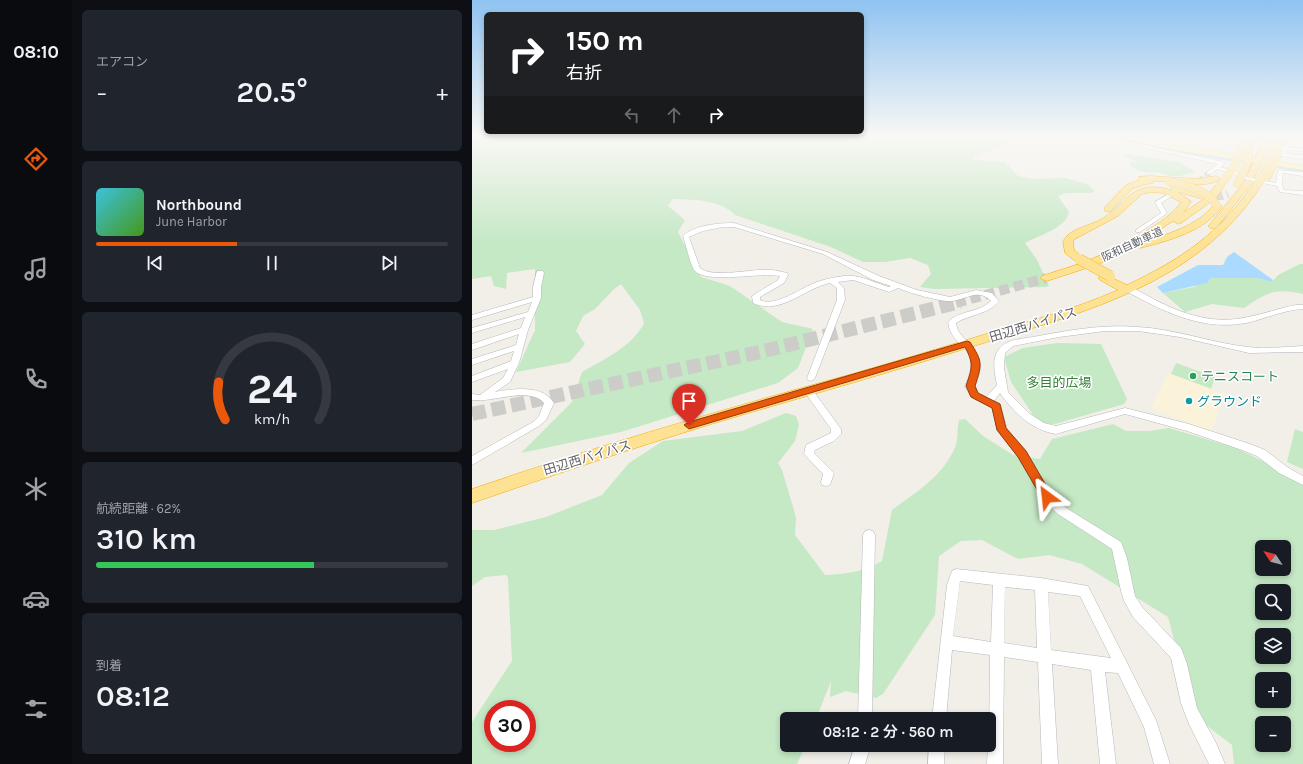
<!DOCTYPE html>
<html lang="ja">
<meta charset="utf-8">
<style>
:root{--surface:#171b24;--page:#20242c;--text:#f1f3f6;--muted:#9ea1a6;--line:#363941;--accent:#ea580c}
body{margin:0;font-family:Karla,"Noto Sans JP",sans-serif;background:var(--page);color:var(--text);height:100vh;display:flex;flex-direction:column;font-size:15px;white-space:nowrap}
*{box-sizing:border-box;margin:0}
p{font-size:13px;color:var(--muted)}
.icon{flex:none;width:22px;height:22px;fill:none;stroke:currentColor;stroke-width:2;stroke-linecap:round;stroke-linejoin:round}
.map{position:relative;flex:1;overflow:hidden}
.sheet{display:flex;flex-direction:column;gap:10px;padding:10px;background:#0d0f14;width:400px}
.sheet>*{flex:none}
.hud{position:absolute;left:12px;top:12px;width:380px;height:122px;border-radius:6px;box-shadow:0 2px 6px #0003;background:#202124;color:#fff;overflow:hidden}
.needle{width:26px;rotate:306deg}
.controls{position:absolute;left:783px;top:540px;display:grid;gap:8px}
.controls a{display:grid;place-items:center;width:36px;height:36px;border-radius:6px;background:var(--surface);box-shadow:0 2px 6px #0003;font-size:20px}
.speed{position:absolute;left:12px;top:700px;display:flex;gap:8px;font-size:20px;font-weight:700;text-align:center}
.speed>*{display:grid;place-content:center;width:52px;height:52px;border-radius:50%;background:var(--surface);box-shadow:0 2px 6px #0003;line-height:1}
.speed .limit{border:6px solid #d22;background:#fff;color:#111}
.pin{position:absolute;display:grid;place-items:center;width:34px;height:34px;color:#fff;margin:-41px -17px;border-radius:50% 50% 50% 0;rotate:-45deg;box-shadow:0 0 4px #0007}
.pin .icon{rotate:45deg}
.me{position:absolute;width:44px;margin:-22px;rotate:330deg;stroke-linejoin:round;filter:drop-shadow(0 0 3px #0008)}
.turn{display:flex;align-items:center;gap:14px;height:84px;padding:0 16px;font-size:18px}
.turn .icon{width:52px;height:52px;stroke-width:2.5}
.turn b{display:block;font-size:28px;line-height:34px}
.lanes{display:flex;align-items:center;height:38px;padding:0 16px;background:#0003;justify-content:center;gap:20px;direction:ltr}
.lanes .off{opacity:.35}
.big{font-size:30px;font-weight:600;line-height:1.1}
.sheet .card{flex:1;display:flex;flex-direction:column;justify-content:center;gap:6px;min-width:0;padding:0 14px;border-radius:6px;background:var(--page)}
.sheet .dial{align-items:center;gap:0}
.dial svg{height:104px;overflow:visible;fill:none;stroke:var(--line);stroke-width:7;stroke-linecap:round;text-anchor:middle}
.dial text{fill:var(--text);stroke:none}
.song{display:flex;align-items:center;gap:12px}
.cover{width:48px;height:48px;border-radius:6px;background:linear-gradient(135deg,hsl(190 70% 55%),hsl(100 70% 35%))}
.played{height:4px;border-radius:2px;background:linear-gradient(90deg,var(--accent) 40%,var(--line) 40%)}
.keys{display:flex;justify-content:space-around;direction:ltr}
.heat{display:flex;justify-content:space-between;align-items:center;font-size:22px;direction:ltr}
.charge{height:6px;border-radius:3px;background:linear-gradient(90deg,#34c759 62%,var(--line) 0)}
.trip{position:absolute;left:308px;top:712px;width:216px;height:40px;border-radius:6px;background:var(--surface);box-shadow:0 2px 6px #0003;font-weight:600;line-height:40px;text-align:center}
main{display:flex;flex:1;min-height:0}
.tabs{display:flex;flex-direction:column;width:72px;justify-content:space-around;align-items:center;background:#090b0e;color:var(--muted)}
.tabs .icon{width:28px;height:28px}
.tabs .selected{color:var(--accent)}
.tabs b{font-size:18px;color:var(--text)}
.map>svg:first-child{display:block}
.green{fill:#c5e8c5;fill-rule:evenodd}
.sand{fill:#fbf3d9}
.water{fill:#aadaff}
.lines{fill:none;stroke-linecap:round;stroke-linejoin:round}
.river{fill:#aadaff;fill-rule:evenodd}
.minor-tunnel{stroke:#ccccc8;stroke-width:5.5;stroke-dasharray:5.5 2.5;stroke-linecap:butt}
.highway-tunnel-far2{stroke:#ccccc8;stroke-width:8;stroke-dasharray:8 4;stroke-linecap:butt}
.highway-tunnel-far1{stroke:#ccccc8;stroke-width:10;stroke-dasharray:10 5;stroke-linecap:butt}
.highway-tunnel{stroke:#ccccc8;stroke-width:14;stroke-dasharray:14 6;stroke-linecap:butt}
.minor-casing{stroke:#b5b8bc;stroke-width:1}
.major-casing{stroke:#f2c960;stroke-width:1}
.highway-casing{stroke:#f9ab00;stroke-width:1}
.minor{fill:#fff;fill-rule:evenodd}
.major{fill:#fff2af;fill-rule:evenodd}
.highway{fill:#fde293;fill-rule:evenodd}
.highway-bridge-far1-casing{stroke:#f9ab00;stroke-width:8;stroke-linecap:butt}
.highway-bridge-casing{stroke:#f9ab00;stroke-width:11;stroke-linecap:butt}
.highway-bridge-far1{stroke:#fde293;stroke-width:8}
.highway-bridge{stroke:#fde293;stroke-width:10}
.route{fill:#ea580c;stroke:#983908}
.leisure-dot{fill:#2e9e5b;stroke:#fff;stroke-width:1.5}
.culture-dot{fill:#0f9aa8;stroke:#fff;stroke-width:1.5}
.labels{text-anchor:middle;stroke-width:3;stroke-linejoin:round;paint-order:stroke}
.far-street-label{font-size:11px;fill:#5f6368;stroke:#fff}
.street-label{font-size:13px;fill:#5f6368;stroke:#fff}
.leisure-label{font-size:13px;fill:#27864d;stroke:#fff;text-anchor:start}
.park-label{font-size:13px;fill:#348238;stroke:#fff}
.culture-label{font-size:13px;fill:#0d838f;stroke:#fff;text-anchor:start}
</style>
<main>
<nav class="tabs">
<b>08:10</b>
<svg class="icon selected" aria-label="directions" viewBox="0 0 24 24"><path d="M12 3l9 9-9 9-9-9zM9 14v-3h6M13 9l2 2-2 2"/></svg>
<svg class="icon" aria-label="music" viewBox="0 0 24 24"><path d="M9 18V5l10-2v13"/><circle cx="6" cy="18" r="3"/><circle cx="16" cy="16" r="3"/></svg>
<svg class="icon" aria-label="phone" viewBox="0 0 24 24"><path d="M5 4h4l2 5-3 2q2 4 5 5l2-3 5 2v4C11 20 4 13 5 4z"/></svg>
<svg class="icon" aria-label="climate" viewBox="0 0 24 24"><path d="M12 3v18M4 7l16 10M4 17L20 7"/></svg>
<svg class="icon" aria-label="car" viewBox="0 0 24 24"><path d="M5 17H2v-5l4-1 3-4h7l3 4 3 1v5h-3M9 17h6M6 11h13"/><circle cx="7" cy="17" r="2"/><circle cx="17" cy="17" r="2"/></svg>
<svg class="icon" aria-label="filters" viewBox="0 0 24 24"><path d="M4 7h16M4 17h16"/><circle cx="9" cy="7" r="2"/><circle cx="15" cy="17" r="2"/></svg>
</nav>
<section class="sheet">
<div class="card"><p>エアコン</p>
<div class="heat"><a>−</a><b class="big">20.5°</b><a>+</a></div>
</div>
<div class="card">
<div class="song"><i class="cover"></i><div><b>Northbound</b><p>June Harbor</p></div></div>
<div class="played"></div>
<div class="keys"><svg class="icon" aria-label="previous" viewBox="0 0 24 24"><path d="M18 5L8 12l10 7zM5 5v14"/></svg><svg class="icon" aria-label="pause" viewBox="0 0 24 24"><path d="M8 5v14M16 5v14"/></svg><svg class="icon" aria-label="next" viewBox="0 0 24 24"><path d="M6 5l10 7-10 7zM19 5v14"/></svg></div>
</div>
<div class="card dial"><svg viewBox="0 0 100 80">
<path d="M14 69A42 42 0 1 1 86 69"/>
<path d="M14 69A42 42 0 0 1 9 40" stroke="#ea580c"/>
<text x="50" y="56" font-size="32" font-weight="700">24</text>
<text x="50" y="72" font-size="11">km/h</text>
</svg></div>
<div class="card"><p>航続距離 · 62%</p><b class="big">310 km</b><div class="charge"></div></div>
<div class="card"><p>到着</p><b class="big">08:12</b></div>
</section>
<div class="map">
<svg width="831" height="764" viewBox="0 0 831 764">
<rect width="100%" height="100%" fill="#f1efe8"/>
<!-- green -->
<g class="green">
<path d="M0,137H560L562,138L544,140L501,158L504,160L533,162L546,176L560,179L593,178L615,184L623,191L620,193H594L586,196L597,212C593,229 567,235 553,243L565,260L577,286L573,287L463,289L448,287L459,274L456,265L438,258L413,262H391L359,247L263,215C248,199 222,200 201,199L196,206L213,220L206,232L229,277L258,286L310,322L341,329L326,368L306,383L149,432L49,453L100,402L110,372C131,360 161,346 172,323L168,310L149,284L142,289L123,309L111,316L104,331L113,344L98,362L44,372L63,330V269L35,273L34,289L22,286L19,276L0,279Z"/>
<path d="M657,154L707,162L723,172L708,176H697L689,173L670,172L658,166L657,163L664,161L652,156Z"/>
<path d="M828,264H831V294C803,288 795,292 772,308L740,304L713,312L691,293L722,287L738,278H785L800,282L806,275Z"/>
<path d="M585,343L629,344L655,399L652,404L583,424H572L565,421L539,382L532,357L551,348Z"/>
<path d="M704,363L743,377L739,389L699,374Z"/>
<path d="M314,413L324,416L327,425L323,441L306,463L310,470L324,517L323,535L353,575C374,574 392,572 410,561L420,510C444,492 472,476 484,445C486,438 485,428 487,420L493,419L511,436L541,455L568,459L580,439L641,424L654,431H677L697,428L764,448L831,481V764H762L760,745L722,716L696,617L610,564L577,555L546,559L510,540L489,541L467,556L463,615L411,694L404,698L374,691L358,697L359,681L344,719H315V745H334L325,764H0V722L40,661L36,578L34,575L13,577L0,586V530H22L74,517L130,495L157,463L191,441L270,431ZM790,547H812V569H790ZM790,591H812V613H790ZM790,635H812V657H790ZM790,679H812V701H790ZM21,709H55V743H21ZM790,723H812V745H790Z"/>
<path d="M823,429L831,432V469L815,462Z"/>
</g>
<!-- sand -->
<path class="sand" d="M696,373L753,394L739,432L679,408Z"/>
<!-- water -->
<path class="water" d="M762,252L801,280L800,282L785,278H738L735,283L691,293L685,287L726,265H751L755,257Z"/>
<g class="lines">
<!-- river -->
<g class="river">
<path d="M633,137H643L784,163L781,165L689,150Z"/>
<path d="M808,165L831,169V173L806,168L805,167Z"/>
</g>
<!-- minor-tunnel -->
<path class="minor-tunnel" d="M721,186L737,173"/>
<!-- highway-tunnel-far2 -->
<path class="highway-tunnel-far2" d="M731,196H750L756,194"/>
<!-- highway-tunnel-far1 -->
<path class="highway-tunnel-far1" d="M484,303L574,278"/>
<!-- highway-tunnel -->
<path class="highway-tunnel" d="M0,414L288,352L488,302"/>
<defs>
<g id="minor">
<path d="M626,137H633L752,162V164L748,167L766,172L775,177L804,183L806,170L831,172V176L811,173L810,185L812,190L831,191V195L808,192L805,186L771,179L762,174L745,169L739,174H735V172L746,164L628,138Z"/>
<path d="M679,137H684L707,148L703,149Z"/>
<path d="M705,137H718L812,147L817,137H821L816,147L831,149V151L815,150L813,154L831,155V159L808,156L810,149L707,138Z"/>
<path d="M780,137H786L795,140L793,141Z"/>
<path d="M695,195L700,196L689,203L695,213L694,214L668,232H664V230L689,213L683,202Z"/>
<path d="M262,223L355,252L407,276L445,290L478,297L504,290L520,293L527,301C516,315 498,314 484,323C485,330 488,334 493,339C509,356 512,364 503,386L506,393L514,397L525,385C523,374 519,359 527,349C535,338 554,339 566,336C599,330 633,324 666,327C704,329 739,343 776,347C794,349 813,347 831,346V352L777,353L708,337L666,331H633L587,337L541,346L533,353L532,368L536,392L558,414L572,423L584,426L653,408L717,424L778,444L793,450L815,467L831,476V485L807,473L785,456L770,450L715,431L653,414L584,434C560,430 542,413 528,393L522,401L528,404L535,429L554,451L579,494L594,508L649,542L655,558L663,596L671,608L709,648L715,664L725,708L744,743L753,764H737L717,724L709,703L699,658L661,617L652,601L649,591L640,549L586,514L571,500L546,457L525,430L521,408L499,397L493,386C513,343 480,352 476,322C487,310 507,313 519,301C505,287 493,301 478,301C465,301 438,293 426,288L417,292L381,280L366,282L372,288L373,300L343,378L339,381L336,380L335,378L365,300V288L358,283C333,288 308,316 281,303L280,296L306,280L308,276C289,272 235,284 223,271C218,265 214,244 211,236C222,225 247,223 262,223ZM251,227H262L351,254L401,280L419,286L417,287C403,283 387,274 372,276C364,277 353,279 345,282C330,287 303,308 288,300V297L312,283L316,275L315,273C310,272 304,270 299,270C281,268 242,279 228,268L217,237L231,231Z"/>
<path d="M65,271H71L72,273L69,287V298L56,330L47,363L38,382L23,392C42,389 70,384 82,403L74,420L67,426L0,465V456L61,422L67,416L72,403C58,386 20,403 0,400V394L8,395L31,378L36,369L0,382V376L39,361L42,351L0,365V359L44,345L47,334L0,350V344L49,328L53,317L0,333V328L56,312L60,302L0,320V315L61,297V287Z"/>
<path d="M654,287H660C696,308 733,327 776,317C792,314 807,308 824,305H831V309C811,310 793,319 774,323C730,331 692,312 654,291Z"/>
<path d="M339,391L342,392L369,429V434L362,441L343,450L342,453L362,473L358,485L354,486L350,485L349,482L351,474L332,454L334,445L359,433V429L334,394Z"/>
<path d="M397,530L401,531L403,535L400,719H386L391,535L393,531Z"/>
<path d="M484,569L569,578L616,586L684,720L698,764H682L672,727L646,673L633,672L644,764H628L619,670L580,664L586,764H570L566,662L532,657L531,764H515L516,745H517L518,655L480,650L474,719H460L475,585L480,571ZM488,581L521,585L519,642L481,636ZM533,587L563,590L565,648L532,643ZM576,592L608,596L639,658L579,650Z"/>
<path d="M383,745H399L393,764H377Z"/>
<path d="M457,745H473L472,764H456Z"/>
</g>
<path id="major" d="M645,137H656L831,166V170L692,148Z"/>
<g id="highway">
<path d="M801,137H808L804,144L797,142Z"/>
<path d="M812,137H819L814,146H811L807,144Z"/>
<path d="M788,148L795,150L783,176L782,178H776L775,176Z"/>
<path d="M804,150L811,152L798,179L794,182L791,181L790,179Z"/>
<path d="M679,176L726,179L744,176L748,179C736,190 698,181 682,181L681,183L670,185L660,189L639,211H633V207L654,185L667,180V177Z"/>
<path d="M751,179L755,182L744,198L709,223L706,224L701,221L669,242C693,235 727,226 742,204H748L750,206C734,231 696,241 668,248L663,245L627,264L578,280L574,281L568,278L570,276C587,270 606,265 622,258C643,249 699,221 709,202L691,193L679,192L670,194L646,216L603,239L601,241L602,250L612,259L611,261H603L593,253L591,241L596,235C606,227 619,225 630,219C658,201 660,179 699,190L700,187L703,186L735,196L748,180ZM706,192L731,199H732L711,213L719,202Z"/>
<path d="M777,179L781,182L744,228H738L736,226L738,224L774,180Z"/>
<path d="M786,181L790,184C726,285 609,313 502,346C426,370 349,392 273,414C181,441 91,472 0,503V489C125,446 253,409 380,374C425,361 469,348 514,334C558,321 603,309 646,290L628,280L626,278L628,276H636L655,285C710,259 748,233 783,182Z"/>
</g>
</defs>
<!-- minor casing -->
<use href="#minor" class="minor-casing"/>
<!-- major casing -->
<use href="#major" class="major-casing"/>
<!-- highway casing -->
<use href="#highway" class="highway-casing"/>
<!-- minor -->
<use href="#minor" class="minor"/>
<!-- major -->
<use href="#major" class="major"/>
<!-- highway -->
<use href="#highway" class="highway"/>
<defs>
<g id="highway-bridge-far1">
<path d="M791,150L796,141"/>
<path d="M697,182C715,186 735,189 745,206"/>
<path d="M751,182L763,165L773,137"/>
<path d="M765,184L776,162L778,137"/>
<path d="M786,184L806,143"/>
</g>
<path id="highway-bridge" d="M607,259L638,276"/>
</defs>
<!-- highway-bridge-far1 casing -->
<use href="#highway-bridge-far1" class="highway-bridge-far1-casing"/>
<!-- highway-bridge casing -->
<use href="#highway-bridge" class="highway-bridge-casing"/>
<!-- highway-bridge-far1 -->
<use href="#highway-bridge-far1" class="highway-bridge-far1"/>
<!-- highway-bridge -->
<use href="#highway-bridge" class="highway-bridge"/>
</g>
<!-- sky -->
<linearGradient id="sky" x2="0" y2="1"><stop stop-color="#8fc3f1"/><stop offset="0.56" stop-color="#f9f8f5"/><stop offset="1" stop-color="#f9f8f5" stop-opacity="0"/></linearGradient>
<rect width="831" height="244" fill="url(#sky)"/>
<!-- route -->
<path class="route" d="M495,341L498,342C511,362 510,364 503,386L506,393L528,404L534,428L554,451L579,494L580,497L579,500H571L546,457L525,430L520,408L499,397L494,386C500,368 502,364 493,347L217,429L212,425L217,422Z"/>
<!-- markers -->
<circle class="leisure-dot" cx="721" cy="376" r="4"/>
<circle class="culture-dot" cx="717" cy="401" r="4"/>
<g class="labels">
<!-- far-street labels -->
<g class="far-street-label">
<text transform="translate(660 244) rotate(-25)" y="4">阪和自動車道</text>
</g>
<!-- street labels -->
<g class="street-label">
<text transform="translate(561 324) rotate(-17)" y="5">田辺西バイパス</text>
<text transform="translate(115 457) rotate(-17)" y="5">田辺西バイパス</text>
</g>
<!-- leisure labels -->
<g class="leisure-label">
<text x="729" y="381">テニスコート</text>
</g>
<!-- park labels -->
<g class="park-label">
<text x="587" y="387">多目的広場</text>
</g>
<!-- culture labels -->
<g class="culture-label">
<text x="725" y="406">グラウンド</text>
</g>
</g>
</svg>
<div class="controls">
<a><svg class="needle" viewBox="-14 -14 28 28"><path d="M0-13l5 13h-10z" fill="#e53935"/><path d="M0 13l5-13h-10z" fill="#9ea1a6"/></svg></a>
<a><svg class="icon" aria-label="search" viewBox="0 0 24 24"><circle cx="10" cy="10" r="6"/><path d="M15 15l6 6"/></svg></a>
<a><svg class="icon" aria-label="layers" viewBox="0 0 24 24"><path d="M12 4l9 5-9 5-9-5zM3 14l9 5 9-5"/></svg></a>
<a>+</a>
<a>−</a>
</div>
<div class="speed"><div class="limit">30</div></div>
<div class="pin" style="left:217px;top:425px;background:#d93025"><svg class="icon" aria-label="arrive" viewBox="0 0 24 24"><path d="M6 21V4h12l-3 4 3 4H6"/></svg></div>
<svg class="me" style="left:575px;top:497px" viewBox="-20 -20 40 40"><path d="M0-17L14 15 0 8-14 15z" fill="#ea580c" stroke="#fff" stroke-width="4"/></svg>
<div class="trip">08:12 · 2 分 · 560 m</div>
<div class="hud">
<div class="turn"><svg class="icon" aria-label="right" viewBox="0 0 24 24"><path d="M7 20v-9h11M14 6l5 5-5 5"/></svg><div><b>150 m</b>右折</div></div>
<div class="lanes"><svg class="icon off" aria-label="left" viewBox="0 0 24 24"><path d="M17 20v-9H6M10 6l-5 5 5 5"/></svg><svg class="icon off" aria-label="ahead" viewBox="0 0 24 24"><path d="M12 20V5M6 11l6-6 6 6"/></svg><svg class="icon" aria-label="right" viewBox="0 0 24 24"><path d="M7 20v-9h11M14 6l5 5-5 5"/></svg></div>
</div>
</div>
</main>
